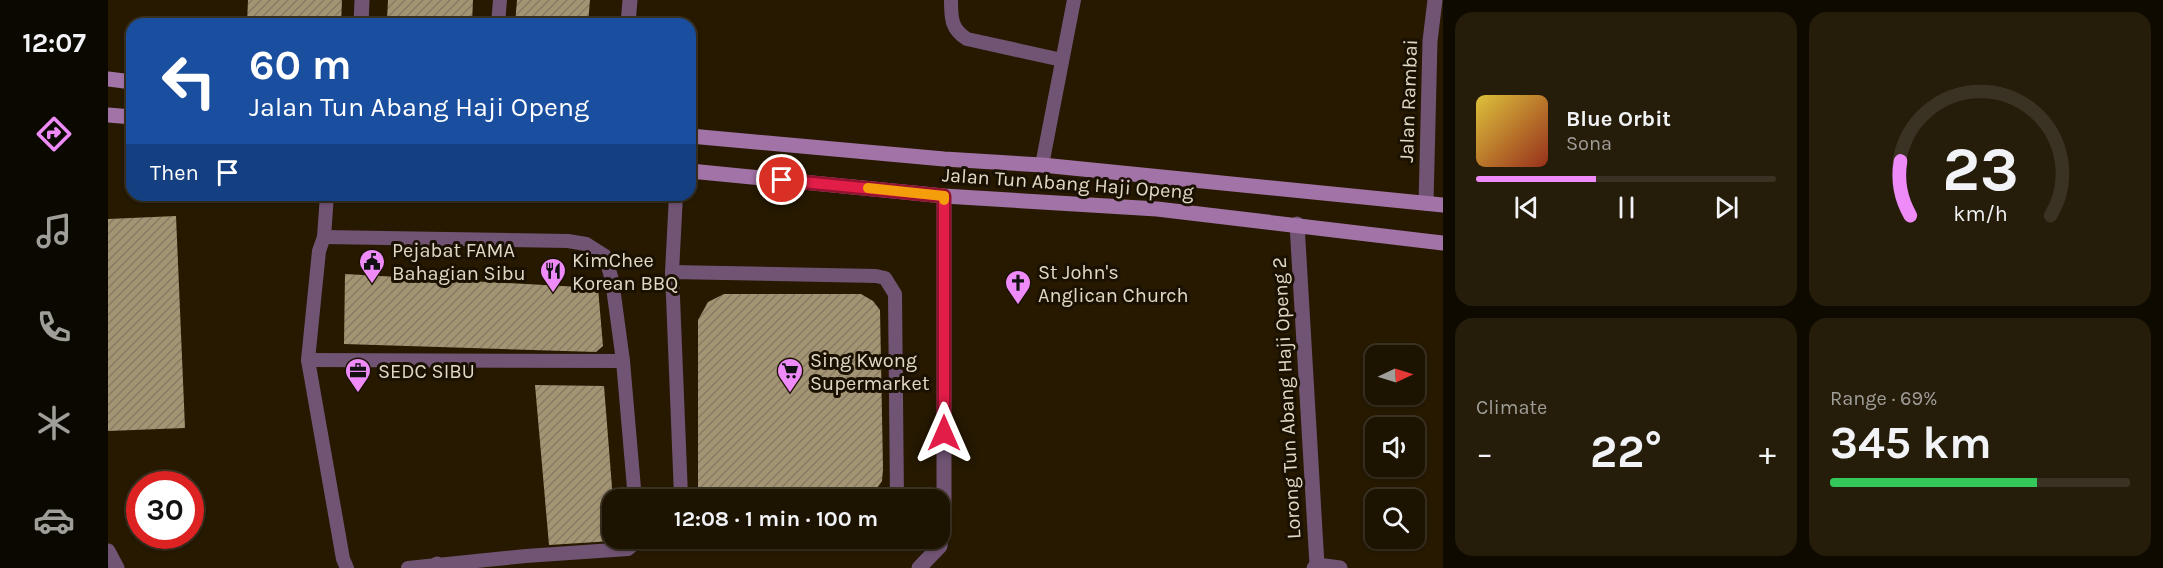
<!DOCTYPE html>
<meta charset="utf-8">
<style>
:root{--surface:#1c1300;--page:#251c0a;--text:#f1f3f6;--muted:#a09e99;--line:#3a3222;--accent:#ee8bf8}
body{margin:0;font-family:Karla,sans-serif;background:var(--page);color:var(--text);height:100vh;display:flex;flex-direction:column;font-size:22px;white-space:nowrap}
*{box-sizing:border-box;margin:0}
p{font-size:20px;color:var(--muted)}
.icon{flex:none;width:33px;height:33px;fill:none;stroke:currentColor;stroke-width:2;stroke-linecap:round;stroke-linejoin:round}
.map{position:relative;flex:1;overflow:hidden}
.panel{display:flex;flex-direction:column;gap:12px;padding:12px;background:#0f0a00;width:720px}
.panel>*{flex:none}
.guide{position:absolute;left:18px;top:18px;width:570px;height:183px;border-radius:18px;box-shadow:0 2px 4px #0004,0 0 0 2px var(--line);background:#1a4fa0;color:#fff;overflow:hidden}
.needle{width:39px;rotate:86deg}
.controls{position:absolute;left:1257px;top:345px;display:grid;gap:12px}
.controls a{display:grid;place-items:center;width:60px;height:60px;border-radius:12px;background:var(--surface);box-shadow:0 2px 4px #0004,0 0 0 2px var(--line);font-size:30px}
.speed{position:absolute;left:18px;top:471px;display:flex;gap:12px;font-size:30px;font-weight:700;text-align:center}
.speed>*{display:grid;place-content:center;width:78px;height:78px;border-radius:50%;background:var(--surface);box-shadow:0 2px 4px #0004,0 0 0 2px var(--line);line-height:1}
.speed .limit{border:9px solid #d22;background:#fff;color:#111}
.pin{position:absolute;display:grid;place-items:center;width:51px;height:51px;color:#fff;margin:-26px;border:3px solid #fff;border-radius:50%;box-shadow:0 2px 6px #0007}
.me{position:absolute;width:66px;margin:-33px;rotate:0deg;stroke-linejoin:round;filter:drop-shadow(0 0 4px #0008)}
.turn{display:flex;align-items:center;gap:21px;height:126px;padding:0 24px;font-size:27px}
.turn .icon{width:78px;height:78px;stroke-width:2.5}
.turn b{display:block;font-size:42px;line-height:51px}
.then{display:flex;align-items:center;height:57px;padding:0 24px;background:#0003;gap:12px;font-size:22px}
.big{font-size:45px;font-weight:700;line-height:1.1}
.panel .widget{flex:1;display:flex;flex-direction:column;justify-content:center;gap:9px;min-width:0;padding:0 21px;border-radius:18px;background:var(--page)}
.panel .dial{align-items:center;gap:0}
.dial svg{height:156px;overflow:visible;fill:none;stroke:var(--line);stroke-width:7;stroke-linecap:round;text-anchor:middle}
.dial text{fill:var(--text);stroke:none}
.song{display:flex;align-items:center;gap:18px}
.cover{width:72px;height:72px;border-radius:9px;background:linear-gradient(135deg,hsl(50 70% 55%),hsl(10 70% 35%))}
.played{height:6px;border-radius:3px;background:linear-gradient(90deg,var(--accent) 40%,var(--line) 40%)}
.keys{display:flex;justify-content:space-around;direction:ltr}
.heat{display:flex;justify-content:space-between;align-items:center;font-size:33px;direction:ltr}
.charge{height:9px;border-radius:4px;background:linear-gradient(90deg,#34c759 69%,var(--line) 0)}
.panel .tiles{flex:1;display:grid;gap:12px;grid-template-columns:repeat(2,1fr)}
.trip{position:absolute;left:494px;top:489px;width:348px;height:60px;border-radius:18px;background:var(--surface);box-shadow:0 2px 4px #0004,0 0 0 2px var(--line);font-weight:700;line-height:60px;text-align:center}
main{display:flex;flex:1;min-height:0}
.tab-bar{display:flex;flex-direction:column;width:108px;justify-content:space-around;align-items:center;background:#0b0800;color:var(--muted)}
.tab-bar .icon{width:42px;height:42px}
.tab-bar .active{color:var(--accent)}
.tab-bar b{font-size:27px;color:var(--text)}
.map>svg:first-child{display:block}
.building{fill:url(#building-hatch)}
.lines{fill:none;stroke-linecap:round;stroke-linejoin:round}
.lane{stroke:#715374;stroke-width:14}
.street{stroke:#715374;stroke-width:15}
.secondary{stroke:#a273a7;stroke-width:15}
.route-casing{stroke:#92132f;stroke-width:15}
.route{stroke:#e11d48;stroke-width:10}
.slow{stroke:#f59e0b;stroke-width:10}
.labels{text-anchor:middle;stroke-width:6;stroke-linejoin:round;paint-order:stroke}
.street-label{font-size:20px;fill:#e0d8c8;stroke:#1b1100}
.poi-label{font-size:20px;fill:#e0d8c8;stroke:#1b1100;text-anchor:start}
</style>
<main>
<nav class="tab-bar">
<b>12:07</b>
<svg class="icon active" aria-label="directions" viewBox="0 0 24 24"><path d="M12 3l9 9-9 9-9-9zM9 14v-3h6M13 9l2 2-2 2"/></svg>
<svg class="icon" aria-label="music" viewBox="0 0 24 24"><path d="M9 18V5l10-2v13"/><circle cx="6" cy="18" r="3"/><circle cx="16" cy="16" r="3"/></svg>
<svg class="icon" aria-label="phone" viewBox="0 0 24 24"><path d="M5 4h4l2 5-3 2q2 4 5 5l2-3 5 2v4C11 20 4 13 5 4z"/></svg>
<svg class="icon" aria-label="climate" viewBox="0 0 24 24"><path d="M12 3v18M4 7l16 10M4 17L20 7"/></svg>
<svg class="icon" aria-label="car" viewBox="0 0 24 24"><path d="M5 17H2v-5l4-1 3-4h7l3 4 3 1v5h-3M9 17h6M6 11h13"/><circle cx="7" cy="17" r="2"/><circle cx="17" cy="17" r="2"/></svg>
</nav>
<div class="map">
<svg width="1335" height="568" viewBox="0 0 1335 568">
<defs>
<pattern id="building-hatch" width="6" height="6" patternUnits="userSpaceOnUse" patternTransform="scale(1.5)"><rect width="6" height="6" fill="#a39474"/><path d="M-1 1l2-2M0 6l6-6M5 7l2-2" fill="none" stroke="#867b63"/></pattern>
</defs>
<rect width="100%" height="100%" fill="#261900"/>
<!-- building -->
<g class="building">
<path d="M140,0H234L233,24H139Z"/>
<path d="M280,0H365L364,23L279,20Z"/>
<path d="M409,0H482L480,24H407Z"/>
<path d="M68,216L77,428L0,431V219Z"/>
<path d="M237,274L490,288L495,346L488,352L236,344Z"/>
<path d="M616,294H753L765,301L772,310L775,469L774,481L767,491L631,500H600L590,491V320L600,302Z"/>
<path d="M427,385L496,386L505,500L504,541L441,545Z"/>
</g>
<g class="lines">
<!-- lane -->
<g class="lane">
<path d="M843,0C843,18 843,29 859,39L954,60"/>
<path d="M390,24L392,0"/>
<path d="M934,165L966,0"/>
<path d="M219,195L216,237L211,251L200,360L235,559L239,568"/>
<path d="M216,237L460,241L478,244L497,256L504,280L515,361L527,500"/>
<path d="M564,272L568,195"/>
<path d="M200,360L515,361"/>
<path d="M574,500L573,496L564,272L768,276L777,278L787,294L789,500"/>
<path d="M300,568L418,556L520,549L527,543L528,538"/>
</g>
<!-- street -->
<g class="street">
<path d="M253,24L254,0"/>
<path d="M520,24L522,0"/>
<path d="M1318,203L1322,41L1327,0"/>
<path d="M1189,224L1209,565L1206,568"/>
<path d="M0,551L9,568"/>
<path d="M329,564L330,568"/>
<path d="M1209,565L1232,568"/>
<path d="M811,568L832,546L836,504V196"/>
</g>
<!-- secondary -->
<g class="secondary">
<path d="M0,79L24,82"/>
<path d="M0,115L24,117"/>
<path d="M582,136L836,159L934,165L1335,205"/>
<path d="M582,171L836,196L1049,209L1335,243"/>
</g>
</g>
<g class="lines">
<defs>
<path id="route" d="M674,180L836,196V433"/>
</defs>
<!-- route casing -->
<use href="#route" class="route-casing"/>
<!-- route -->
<use href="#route" class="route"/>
<!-- slow -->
<path class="slow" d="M760,188L836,196V200"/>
</g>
<!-- icons -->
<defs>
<symbol id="civic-pin" viewBox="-11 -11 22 30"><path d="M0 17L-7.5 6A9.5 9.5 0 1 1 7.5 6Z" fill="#ee8bf8" stroke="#1b1100"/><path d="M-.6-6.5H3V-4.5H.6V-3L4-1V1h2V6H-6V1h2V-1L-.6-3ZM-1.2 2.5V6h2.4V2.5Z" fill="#111"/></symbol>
<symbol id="restaurant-pin" viewBox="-11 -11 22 30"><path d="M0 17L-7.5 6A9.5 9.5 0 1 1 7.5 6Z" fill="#ee8bf8" stroke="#1b1100"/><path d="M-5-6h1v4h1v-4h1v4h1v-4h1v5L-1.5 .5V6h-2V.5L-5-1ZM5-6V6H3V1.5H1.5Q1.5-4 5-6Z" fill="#111"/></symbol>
<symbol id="church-pin" viewBox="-11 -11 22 30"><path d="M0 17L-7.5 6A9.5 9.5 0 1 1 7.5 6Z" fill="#ee8bf8" stroke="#1b1100"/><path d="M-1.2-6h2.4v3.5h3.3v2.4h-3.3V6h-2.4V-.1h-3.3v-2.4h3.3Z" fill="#111"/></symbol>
<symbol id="office-pin" viewBox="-11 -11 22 30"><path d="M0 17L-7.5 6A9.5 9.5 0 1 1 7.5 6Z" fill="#ee8bf8" stroke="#1b1100"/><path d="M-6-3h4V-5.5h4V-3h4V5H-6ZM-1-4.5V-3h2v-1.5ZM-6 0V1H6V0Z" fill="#111"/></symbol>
<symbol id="supermarket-pin" viewBox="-11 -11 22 30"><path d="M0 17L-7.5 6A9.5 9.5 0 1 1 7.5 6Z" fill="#ee8bf8" stroke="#1b1100"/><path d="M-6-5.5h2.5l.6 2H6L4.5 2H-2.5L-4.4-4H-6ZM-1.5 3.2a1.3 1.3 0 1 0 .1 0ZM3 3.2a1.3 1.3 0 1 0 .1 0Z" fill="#111"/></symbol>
</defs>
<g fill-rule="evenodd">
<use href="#civic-pin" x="249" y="247" width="30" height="40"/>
<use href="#restaurant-pin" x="430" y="256" width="30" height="40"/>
<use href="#church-pin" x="895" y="268" width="30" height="40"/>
<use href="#office-pin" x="235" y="356" width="30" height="40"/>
<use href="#supermarket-pin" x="667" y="356" width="30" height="40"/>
</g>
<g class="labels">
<!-- street labels -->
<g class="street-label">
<text transform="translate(1300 101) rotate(-88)" y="7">Jalan Rambai</text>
<text transform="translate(960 183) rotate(4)" y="7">Jalan Tun Abang Haji Openg</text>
<text transform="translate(1178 398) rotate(-93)" y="7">Lorong Tun Abang Haji Openg 2</text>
</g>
<!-- poi labels -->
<g class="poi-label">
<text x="284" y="257">Pejabat FAMA<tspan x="284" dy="23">Bahagian Sibu</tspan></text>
<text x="464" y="267">KimChee<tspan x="464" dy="23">Korean BBQ</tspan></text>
<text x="930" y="279">St John's<tspan x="930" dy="23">Anglican Church</tspan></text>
<text x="702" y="367">Sing Kwong<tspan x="702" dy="23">Supermarket</tspan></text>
<text x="270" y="378">SEDC SIBU</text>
</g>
</g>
</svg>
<div class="controls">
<a><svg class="needle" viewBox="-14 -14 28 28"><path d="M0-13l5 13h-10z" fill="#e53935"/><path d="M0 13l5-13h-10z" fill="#a09e99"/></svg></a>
<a><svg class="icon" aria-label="sound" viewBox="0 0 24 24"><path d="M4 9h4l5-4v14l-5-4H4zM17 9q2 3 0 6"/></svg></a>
<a><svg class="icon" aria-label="search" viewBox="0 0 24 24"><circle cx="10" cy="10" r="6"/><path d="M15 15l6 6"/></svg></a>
</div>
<div class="speed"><div class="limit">30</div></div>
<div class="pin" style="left:674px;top:180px;background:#d93025"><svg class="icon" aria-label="arrive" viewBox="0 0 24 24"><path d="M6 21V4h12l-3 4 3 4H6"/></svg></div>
<svg class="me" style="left:836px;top:433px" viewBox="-20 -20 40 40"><path d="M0-17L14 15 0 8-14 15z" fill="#e11d48" stroke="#fff" stroke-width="4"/></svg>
<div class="trip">12:08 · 1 min · 100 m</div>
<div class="guide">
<div class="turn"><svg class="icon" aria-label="left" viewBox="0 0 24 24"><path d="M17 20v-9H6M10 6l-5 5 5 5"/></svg><div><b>60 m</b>Jalan Tun Abang Haji Openg</div></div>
<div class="then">Then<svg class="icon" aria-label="arrive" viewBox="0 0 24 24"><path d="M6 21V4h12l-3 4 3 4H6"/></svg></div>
</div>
</div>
<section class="panel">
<div class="tiles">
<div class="widget">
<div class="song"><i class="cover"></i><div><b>Blue Orbit</b><p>Sona</p></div></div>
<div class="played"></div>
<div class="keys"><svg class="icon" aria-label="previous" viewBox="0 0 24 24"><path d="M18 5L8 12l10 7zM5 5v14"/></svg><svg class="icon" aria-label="pause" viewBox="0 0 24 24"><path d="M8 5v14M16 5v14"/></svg><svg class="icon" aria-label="next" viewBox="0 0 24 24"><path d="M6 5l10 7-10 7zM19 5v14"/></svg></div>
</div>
<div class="widget dial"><svg viewBox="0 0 100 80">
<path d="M14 69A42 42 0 1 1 86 69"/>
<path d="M14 69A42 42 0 0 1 9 41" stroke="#ee8bf8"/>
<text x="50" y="56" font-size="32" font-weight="700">23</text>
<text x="50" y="72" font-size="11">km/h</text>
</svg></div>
<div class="widget"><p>Climate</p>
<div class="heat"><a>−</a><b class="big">22°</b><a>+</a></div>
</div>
<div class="widget"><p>Range · 69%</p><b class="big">345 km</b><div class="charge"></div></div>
</div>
</section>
</main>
